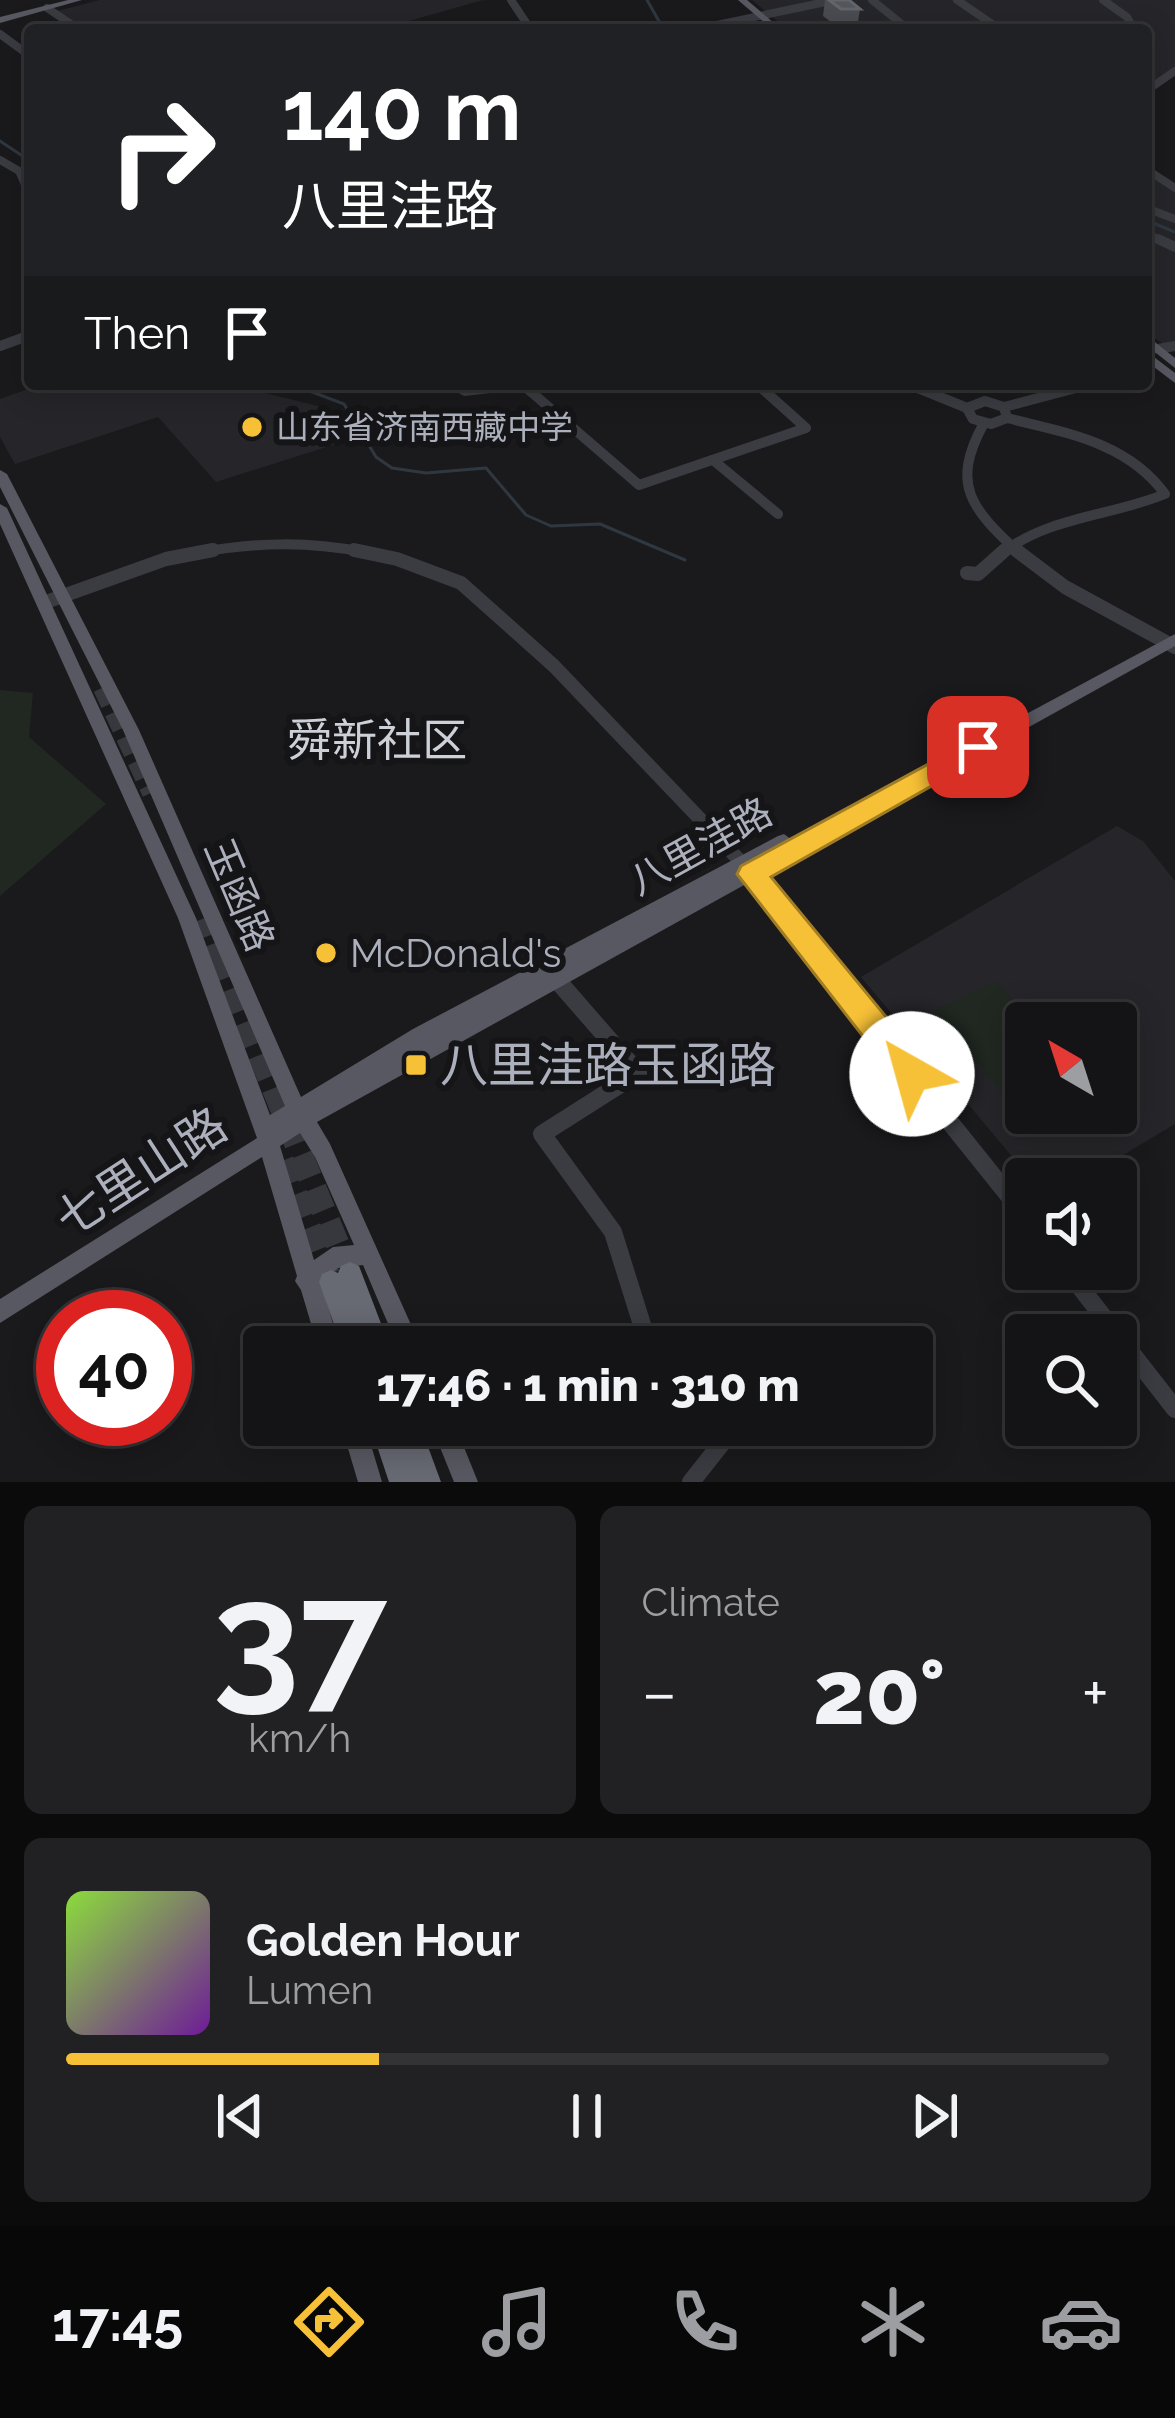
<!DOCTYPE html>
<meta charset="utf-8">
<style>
:root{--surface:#141416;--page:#212123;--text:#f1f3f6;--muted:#9d9ea1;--line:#333335;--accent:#f7c137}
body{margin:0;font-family:Raleway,"Noto Sans SC",sans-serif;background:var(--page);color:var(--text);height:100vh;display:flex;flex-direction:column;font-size:45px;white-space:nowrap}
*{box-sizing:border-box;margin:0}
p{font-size:39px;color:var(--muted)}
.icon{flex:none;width:66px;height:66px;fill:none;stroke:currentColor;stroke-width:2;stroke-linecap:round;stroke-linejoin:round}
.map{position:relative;height:1482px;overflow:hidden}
.panel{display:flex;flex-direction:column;gap:24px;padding:24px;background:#0b0b0c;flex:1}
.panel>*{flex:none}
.hud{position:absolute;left:24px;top:24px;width:1128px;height:366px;border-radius:12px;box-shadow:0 6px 30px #0003,0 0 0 3px var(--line);background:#202124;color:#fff;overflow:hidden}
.needle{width:78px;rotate:321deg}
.tools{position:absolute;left:1005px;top:1002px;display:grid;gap:24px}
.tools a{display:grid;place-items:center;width:132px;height:132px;border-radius:12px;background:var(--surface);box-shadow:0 6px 30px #0003,0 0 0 3px var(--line);font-size:60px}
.speed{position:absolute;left:36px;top:1290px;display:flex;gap:24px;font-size:60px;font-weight:700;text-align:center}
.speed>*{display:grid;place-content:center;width:156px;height:156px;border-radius:50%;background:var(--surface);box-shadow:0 6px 30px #0003,0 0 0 3px var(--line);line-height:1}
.speed .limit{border:18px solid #d22;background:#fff;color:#111}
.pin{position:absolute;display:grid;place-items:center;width:102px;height:102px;color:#fff;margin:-51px;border-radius:24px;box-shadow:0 6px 18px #0006}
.me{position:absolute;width:132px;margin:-66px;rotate:322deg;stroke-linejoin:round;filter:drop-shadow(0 0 9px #0008)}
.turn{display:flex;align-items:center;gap:42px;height:252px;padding:0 60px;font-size:54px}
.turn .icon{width:156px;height:156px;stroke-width:2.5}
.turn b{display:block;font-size:84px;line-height:102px}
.then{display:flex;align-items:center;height:114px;padding:0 60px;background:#0003;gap:24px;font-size:45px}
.big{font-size:90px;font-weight:800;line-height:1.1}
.panel .widget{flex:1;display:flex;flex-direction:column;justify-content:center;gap:18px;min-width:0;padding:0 42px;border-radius:18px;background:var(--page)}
.panel .dial{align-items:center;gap:0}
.dial b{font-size:156px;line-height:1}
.song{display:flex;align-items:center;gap:36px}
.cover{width:144px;height:144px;border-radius:18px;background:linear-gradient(135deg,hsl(90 70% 55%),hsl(280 70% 35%))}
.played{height:12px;border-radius:6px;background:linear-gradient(90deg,var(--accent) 30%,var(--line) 30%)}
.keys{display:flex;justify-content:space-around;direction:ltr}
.heat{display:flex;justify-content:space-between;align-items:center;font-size:66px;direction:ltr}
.panel .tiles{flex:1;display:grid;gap:24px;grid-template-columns:1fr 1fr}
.widget:last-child{grid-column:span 2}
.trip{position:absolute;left:243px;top:1326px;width:690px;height:120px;border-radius:12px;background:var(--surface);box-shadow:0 6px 30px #0003,0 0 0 3px var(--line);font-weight:800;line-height:120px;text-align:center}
.tab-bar{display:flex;height:192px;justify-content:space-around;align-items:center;background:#080809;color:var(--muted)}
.tab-bar .icon{width:84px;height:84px}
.tab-bar .current{color:var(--accent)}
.tab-bar b{font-size:54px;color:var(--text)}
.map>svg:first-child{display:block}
.built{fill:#26262a;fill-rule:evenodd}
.green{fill:#202821}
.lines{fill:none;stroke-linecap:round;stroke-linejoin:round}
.stream{stroke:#2f3841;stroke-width:3}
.highway-tunnel-far1{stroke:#37383d;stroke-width:18;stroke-dasharray:18 9;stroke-linecap:butt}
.highway-tunnel{stroke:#37383d;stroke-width:24;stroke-dasharray:24 12;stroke-linecap:butt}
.minor-far3{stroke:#3b3c42;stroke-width:8}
.minor-far2{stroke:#3b3c42;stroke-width:10}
.minor-far1{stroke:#3b3c42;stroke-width:14}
.minor{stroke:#3b3c42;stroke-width:18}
.major{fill:#575861;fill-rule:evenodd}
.highway{fill:#676973;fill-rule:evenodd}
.wall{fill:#4b4c52}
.building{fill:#56575d;stroke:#63656c;stroke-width:3}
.route{fill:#f7c137;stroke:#a17d24;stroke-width:3}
.poi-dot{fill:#f7c137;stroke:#151518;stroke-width:4.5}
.labels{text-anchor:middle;stroke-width:12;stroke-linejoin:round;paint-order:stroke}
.far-poi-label{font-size:33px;fill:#acb0bc;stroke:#151518;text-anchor:start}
.street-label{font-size:39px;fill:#acb0bc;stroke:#151518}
.poi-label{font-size:39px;fill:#acb0bc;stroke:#151518;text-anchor:start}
.quarter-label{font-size:45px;fill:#ced0d8;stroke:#151518}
.near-poi-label{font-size:48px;fill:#acb0bc;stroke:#151518;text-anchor:start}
.near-street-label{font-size:48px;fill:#acb0bc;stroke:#151518}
</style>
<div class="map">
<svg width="1175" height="1482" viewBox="0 0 1175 1482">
<rect width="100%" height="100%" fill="#1a1a1d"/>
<!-- built -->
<g class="built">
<path d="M100,0H483L377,30H85L57,11Z"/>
<path d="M752,0H1175V71L1146,91V30H788Z"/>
<path d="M1146,169L1175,188V341L1163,344L1146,332Z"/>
<path d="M42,384H229L334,410L339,443L216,482L158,417L15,464L0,437V399Z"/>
<path d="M1117,826L1143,841L1175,881V1124L1083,1179H1031L861,977ZM1026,1023H1116V1113H1026Z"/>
</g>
<!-- green -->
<g class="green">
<path d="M0,690L33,693L29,737L106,804L0,896Z"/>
<path d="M997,981L1032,1023H1026V1101L1013,1108L936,1009Z"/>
</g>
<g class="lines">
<!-- stream -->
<g class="stream">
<path d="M647,0L664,30"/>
<path d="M0,141L30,161"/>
<path d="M1146,220L1175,232"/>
<path d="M291,384L344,404L376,457L392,468L426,473L486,468L526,515L551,526L600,524L685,560"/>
</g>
<!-- highway-tunnel-far1 -->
<g class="highway-tunnel-far1">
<path d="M102,688L151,793"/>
<path d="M205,918L220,958"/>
</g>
<!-- highway-tunnel -->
<g class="highway-tunnel">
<path d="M219,955L346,1265"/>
<path d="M282,1161L328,1275"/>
</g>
<!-- minor-far3 -->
<g class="minor-far3">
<path d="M511,0L531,30"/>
<path d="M872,0L909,30"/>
<path d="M957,0L1001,30"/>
<path d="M1103,0L1127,17L1134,30"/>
<path d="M47,8L80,30"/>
<path d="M693,30L835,0"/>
<path d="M0,34L30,56"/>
<path d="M1146,91L1175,71"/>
<path d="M0,160L19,171L30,196"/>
<path d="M1146,169L1175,188"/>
<path d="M1146,208L1175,219"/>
<path d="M1146,233L1164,242"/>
</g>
<!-- minor-far2 -->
<g class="minor-far2">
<path d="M1158,239L1175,247"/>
<path d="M0,346L30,335"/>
<path d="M1158,349L1175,346"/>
<path d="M453,384L465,391L522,384"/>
<path d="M522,384L639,485L806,428L757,384"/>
<path d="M908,384L967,408"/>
<path d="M985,401L1004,407L1007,418L991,424L973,419L967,408Z"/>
<path d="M1004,407L1091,384"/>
<path d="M984,423C950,485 971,508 1019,553"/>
<path d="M713,460L778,514"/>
<path d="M197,553C256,542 309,541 369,553"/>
<path d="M1002,553C1050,516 1112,516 1165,494C1127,442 1066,433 1007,418"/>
</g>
<!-- minor-far1 -->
<g class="minor-far1">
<path d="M354,550L397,559L461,583L554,666L743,864L818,958"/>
<path d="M1016,550L1065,587L1175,647"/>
<path d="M967,573L978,574L1005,550"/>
<path d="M46,602L166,559L213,550"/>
</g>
<!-- minor -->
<g class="minor">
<path d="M816,955L1026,1217"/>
<path d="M557,980L638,1073L542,1134L613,1232L649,1347"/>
<path d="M1066,1269L1175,1409"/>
<path d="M691,1482L736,1425"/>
</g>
<!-- major -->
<g class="major">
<path d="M68,0H82L0,23V17Z"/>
<path d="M738,0H747L782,30H773Z"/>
<path d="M1146,335L1175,358V368L1146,345Z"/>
<path d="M1146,351L1175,373V383L1146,361Z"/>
<path d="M0,470L7,474L139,730L301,1097L413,1029L778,836L784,834L792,840L1175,634V646L317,1122L330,1144L421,1347H398L363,1265L338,1268L321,1283L340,1347H318L301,1290L295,1281L297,1276L262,1157L0,1323V1299L257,1138L178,918L0,524V504L7,508L196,918L270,1115L285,1106L123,730L0,487ZM300,1133L315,1157L354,1245L333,1247L314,1260L280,1146Z"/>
<path d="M341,1425H365L382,1482H358Z"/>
<path d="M431,1425H455L478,1482H454Z"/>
</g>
<!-- highway -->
<g class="highway">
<path d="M350,1262L359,1266L390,1347H342L319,1282L322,1274L331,1270L338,1273L341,1266Z"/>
<path d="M370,1425H420L441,1482H389Z"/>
</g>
</g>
<!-- wall -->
<path class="wall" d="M825,0H849L860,9L857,28H839L823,16Z"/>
<!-- building -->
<path class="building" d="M829,0H849L860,9H841Z"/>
<!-- route -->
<path class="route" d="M978,737L988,740V754L771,877L924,1063L929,1074L924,1084L912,1088L900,1084L737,874L741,866Z"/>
<!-- markers -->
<g class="poi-dot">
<circle cx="252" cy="427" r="12"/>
<circle cx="326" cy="953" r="12"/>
<rect x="404" y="1053" width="24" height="24" rx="6"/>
</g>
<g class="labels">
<!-- far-poi labels -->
<g class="far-poi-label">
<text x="276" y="439">山东省济南西藏中学</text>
</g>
<!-- street labels -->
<g class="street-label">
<text transform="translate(700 846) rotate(-29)" y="14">八里洼路</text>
<text transform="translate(240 895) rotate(67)" y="14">玉函路</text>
</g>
<!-- poi labels -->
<g class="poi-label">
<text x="350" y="967">McDonald's</text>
</g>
<!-- quarter labels -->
<g class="quarter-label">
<text x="377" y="756">舜新社区</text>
</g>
<!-- near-poi labels -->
<g class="near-poi-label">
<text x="440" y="1082">八里洼路玉函路</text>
</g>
<!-- near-street labels -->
<g class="near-street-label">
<text transform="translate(141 1172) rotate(-33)" y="17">七里山路</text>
</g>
</g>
</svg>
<div class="tools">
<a><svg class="needle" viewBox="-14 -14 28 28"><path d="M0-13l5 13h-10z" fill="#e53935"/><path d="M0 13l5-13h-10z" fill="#9d9ea1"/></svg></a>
<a><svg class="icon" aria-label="sound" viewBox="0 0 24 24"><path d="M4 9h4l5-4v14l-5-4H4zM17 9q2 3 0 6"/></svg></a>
<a><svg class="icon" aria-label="search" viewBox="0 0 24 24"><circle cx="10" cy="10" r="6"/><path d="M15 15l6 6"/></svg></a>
</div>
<div class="speed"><div class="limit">40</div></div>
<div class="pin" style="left:978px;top:747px;background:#d93025"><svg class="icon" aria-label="arrive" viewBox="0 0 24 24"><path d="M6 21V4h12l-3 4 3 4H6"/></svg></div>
<svg class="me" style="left:912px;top:1074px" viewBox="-20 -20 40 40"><circle r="19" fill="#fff"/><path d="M0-13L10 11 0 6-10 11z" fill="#f7c137"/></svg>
<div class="trip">17:46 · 1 min · 310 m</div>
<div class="hud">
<div class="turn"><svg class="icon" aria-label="right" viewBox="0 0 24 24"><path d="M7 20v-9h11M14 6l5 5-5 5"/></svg><div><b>140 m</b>八里洼路</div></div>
<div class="then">Then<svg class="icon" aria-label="arrive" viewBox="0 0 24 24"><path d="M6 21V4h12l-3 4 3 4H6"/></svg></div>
</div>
</div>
<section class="panel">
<div class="tiles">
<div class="widget dial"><b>37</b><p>km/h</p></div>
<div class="widget"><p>Climate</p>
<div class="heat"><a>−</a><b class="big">20°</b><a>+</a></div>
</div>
<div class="widget">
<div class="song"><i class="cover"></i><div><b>Golden Hour</b><p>Lumen</p></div></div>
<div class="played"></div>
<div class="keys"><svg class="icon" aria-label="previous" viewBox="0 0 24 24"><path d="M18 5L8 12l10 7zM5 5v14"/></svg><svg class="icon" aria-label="pause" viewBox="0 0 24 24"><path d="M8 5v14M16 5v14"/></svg><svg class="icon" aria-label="next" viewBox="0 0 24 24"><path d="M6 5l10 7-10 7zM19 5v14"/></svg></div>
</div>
</div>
</section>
<nav class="tab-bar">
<b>17:45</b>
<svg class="icon current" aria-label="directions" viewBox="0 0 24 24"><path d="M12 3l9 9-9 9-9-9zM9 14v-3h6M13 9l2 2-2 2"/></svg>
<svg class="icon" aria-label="music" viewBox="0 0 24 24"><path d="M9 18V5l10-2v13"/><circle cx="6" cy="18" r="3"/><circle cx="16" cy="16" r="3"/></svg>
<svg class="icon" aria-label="phone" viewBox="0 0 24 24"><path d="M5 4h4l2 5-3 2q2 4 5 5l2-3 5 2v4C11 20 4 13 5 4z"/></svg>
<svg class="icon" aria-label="climate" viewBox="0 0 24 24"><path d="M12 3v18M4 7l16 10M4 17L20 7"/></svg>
<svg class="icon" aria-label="car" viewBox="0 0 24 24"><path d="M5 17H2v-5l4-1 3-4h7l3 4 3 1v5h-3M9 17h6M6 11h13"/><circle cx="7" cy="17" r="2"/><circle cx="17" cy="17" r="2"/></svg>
</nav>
